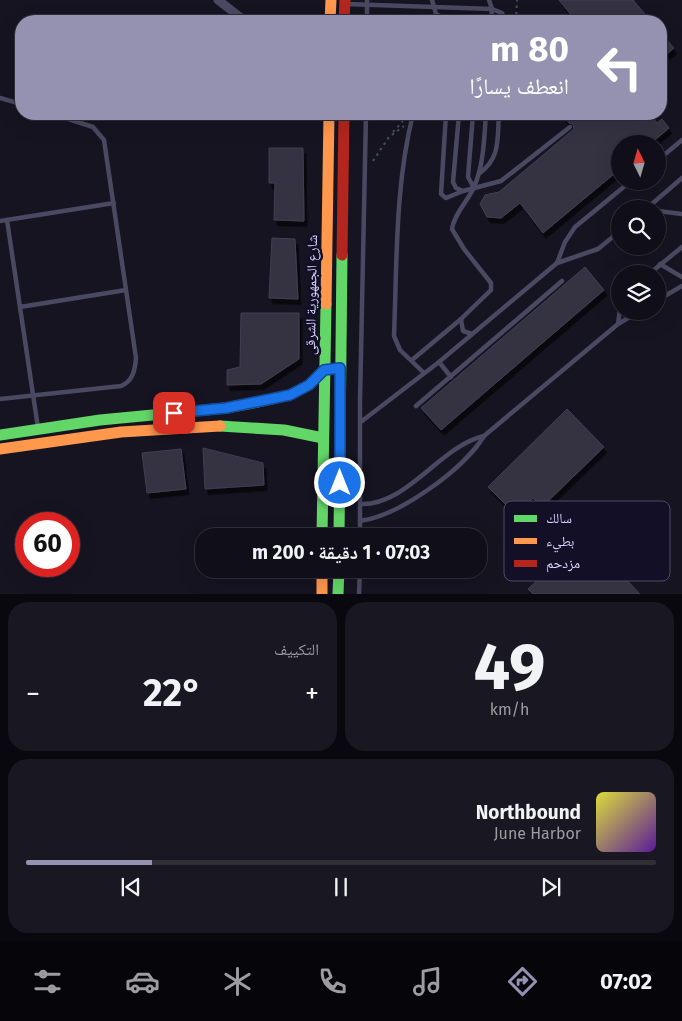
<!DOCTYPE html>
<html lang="ar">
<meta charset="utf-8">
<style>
:root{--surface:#100f19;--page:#191822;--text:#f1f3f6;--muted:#9c9ca2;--line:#302f38;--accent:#9591b1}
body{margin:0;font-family:"Fira Sans","Noto Naskh Arabic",sans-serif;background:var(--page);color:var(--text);direction:rtl;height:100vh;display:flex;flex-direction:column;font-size:19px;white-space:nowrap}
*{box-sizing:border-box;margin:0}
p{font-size:16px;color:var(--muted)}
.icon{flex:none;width:28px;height:28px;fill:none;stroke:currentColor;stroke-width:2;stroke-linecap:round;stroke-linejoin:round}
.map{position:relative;height:594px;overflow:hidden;direction:ltr}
.details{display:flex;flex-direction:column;gap:8px;padding:8px;background:#09080e;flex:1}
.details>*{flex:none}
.hud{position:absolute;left:15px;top:15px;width:652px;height:105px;border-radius:20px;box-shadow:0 5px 20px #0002,0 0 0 1px var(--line);direction:rtl;background:#9591b1;color:#fff;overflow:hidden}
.needle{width:32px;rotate:355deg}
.controls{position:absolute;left:611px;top:135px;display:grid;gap:10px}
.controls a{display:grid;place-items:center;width:55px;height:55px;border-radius:50%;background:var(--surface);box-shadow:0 5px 20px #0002,0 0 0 1px var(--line);font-size:25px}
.speed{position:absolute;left:15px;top:512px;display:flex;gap:10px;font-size:25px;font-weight:700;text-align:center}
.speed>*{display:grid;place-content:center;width:65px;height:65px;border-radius:50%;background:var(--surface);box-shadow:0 5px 20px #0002,0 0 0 1px var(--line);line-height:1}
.speed .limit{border:8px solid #d22;background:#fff;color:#111}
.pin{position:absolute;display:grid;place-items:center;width:42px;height:42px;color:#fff;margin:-21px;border-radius:10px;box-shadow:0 2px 8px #0006}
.me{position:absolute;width:55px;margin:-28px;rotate:0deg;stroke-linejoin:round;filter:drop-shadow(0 0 4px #0008)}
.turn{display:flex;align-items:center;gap:18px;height:105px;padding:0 15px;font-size:22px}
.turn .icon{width:65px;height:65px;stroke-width:2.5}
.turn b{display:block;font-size:35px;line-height:42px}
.big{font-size:38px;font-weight:700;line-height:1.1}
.details .card{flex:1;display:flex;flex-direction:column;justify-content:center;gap:8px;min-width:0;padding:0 18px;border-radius:20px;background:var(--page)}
.details .dial{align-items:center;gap:0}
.dial b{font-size:65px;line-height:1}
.song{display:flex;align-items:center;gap:15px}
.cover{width:60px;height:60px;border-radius:8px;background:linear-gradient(135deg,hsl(60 70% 55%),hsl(270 70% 35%))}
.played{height:5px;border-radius:2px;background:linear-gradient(90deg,var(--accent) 20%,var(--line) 20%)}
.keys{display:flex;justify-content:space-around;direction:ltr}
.heat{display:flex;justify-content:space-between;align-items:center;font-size:28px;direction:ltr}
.details .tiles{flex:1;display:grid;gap:8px;grid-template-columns:1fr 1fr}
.card:last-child{grid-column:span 2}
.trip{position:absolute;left:195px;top:528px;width:292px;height:50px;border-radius:20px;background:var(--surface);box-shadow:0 5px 20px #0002,0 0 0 1px var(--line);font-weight:700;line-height:50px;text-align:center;direction:rtl}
.menu{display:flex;height:80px;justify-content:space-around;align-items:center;background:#06060a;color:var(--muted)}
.menu .icon{width:35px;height:35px}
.menu .selected{color:var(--accent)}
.menu b{font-size:22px;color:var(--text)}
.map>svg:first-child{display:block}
.building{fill:#343243;stroke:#433f54;filter:url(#shadow)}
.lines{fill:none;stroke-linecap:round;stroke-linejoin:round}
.path{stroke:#44505f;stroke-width:2;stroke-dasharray:2.5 4;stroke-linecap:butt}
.lane{stroke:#4a4962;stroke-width:4.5}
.street{stroke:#4a4962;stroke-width:9}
.fast{stroke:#63d668;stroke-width:11}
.slow{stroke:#ff974d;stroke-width:11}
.jam{stroke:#b3261e;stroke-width:11}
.route-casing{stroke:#114b97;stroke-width:12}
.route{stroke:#1a73e8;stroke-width:9}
.labels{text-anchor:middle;stroke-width:5;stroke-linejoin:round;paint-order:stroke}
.street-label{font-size:14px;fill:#d9d4ff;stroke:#130f26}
.key{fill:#130f26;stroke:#4e4a67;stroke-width:1}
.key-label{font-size:14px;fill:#d9d4ff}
</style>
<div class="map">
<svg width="682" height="594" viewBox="0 0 682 594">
<defs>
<filter id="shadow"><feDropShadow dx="3" dy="5.5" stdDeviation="0" flood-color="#0009"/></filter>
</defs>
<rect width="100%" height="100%" fill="#161421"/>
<!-- building -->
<g class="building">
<path d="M559,0H633L651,21H576Z"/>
<path d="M661,33L674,48L667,54L661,47Z"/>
<path d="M561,114H650L657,123L662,119L669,128L650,144H620V169L543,233L520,203L501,218L487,217L480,204L485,195L499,192L574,129L573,124L569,123Z"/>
<path d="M269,148H303L304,221L274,220L275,183H269Z"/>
<path d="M272,238L295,239L298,299L269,298Z"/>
<path d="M585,267L604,290L441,430L421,408Z"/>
<path d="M241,313H299V359L261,384L227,385V370L240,367Z"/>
<path d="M567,409L604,447L542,507L533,498L516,515L488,487Z"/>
<path d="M203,448L263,463L264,485L205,489Z"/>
<path d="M181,449L186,489L147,493L142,453Z"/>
<path d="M585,536L640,594H533L528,589Z"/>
</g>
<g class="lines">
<!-- path -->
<g class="path">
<path d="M516,21L517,0"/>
<path d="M393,132L403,121"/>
<path d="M373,161L389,137L404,126"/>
</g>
<!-- lane -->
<g class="lane">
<path d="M432,0L436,14L449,21"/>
<path d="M489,0L492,9L491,21"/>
<path d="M346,4L492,9L502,13L505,21"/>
<path d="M367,21V0"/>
<path d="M0,98L21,104"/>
<path d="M413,114C395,186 397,261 394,336L400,350L424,373"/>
<path d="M446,114L441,194L446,198L463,191"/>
<path d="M459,114L453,182L456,188L463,191L501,181L570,127"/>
<path d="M473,114L468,177L474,188"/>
<path d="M658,160L682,140"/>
<path d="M480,173C501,157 497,139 499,114"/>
<path d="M646,209L682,178"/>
<path d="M658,211L682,214"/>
<path d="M7,220L38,428"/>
<path d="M0,221L114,203"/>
<path d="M557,263L565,242L575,227L631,181"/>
<path d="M660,264L682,277"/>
<path d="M649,274L682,247"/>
<path d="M658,300L682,286"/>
<path d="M20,307L126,290"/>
<path d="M461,319L463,331L472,334"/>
<path d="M618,324L620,309"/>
<path d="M412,360L461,319L491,290V283L464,249L452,229C454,214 468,201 474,187C484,164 484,139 486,114"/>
<path d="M439,362L451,377"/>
<path d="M0,399L121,386C133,381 135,370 136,358L104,140L93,127L53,114"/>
<path d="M416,406L562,281"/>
<path d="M362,421L439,362L557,263L598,249L620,231"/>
<path d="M341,483H361"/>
<path d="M361,504C408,505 440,446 484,436"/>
<path d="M360,521C399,516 464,469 484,436L618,324L640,311"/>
<path d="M360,536V402L366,114"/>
<path d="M359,594L360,569"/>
</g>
<!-- street -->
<path class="street" d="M218,0L245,21"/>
<!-- fast -->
<g class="fast">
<path d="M220,426L284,430L323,438"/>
<path d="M0,435L100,420L226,408L258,402L290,395L309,385L324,370L340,368"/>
<path d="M322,536L326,304"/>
<path d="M339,536L342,255"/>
<path d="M338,594L339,569"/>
</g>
<!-- slow -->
<g class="slow">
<path d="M330,21L331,0"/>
<path d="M326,304L329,114"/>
<path d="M0,449L121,432L220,426"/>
<path d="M322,569V594"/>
</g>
<!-- jam -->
<g class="jam">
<path d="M344,21L345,0"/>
<path d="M342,255L344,114"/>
</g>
</g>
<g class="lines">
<defs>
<path id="route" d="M174,413L226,408L290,395L309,385L324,370L340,368V483"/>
</defs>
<!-- route casing -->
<use href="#route" class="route-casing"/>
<!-- route -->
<use href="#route" class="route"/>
</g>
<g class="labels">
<!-- street labels -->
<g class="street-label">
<text transform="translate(311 295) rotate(-89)" y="5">شارع الجمهورية الشرقى</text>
</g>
</g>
<!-- legend -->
<rect x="504" y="501" width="166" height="80" rx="8" class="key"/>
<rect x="514" y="515" width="23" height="7" fill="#63d668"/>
<rect x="514" y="538" width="23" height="6" fill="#ff974d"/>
<rect x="514" y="560" width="23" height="7" fill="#b3261e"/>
<g class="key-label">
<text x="546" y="523">سالك</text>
<text x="546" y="546">بطيء</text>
<text x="546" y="568">مزدحم</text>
</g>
</svg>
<div class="controls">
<a><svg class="needle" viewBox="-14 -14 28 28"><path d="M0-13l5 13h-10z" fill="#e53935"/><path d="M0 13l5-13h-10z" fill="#9c9ca2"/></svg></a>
<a><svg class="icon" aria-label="search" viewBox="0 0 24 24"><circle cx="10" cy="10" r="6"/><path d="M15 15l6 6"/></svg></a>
<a><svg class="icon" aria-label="layers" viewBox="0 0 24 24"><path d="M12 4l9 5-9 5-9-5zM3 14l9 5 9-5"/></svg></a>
</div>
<div class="speed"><div class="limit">60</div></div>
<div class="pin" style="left:174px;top:413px;background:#d93025"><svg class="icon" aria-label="arrive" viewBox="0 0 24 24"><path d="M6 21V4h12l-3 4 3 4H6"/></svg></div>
<svg class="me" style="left:340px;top:483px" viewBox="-20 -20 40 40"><circle r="17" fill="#1a73e8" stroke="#fff" stroke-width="3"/><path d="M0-11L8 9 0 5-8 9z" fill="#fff"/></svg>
<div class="trip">07:03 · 1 دقيقة · 200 m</div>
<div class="hud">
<div class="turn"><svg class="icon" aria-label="left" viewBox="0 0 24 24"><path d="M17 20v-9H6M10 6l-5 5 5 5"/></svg><div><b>80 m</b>انعطف يسارًا</div></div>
</div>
</div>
<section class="details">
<div class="tiles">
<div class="card dial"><b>49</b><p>km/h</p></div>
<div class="card"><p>التكييف</p>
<div class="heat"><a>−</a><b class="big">22°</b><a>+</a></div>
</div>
<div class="card">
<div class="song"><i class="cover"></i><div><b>Northbound</b><p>June Harbor</p></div></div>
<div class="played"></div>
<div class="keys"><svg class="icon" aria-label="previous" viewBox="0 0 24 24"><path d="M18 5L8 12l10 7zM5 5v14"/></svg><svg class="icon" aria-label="pause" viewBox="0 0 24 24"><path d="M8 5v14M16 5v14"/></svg><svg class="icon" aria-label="next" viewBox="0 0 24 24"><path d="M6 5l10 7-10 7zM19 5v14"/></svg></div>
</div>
</div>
</section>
<nav class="menu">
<b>07:02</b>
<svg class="icon selected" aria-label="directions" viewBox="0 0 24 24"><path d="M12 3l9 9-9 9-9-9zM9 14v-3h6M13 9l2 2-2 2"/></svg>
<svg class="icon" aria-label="music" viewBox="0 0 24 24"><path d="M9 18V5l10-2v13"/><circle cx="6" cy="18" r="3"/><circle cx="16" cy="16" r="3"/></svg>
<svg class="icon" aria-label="phone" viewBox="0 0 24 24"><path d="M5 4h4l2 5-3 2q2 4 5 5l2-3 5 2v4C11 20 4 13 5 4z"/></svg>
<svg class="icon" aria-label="climate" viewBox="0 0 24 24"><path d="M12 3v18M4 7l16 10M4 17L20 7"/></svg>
<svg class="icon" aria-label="car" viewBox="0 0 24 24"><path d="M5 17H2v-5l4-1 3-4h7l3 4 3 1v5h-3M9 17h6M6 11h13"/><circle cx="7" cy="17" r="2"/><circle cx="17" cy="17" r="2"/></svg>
<svg class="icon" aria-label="filters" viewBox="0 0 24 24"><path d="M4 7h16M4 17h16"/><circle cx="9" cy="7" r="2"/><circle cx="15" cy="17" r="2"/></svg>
</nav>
